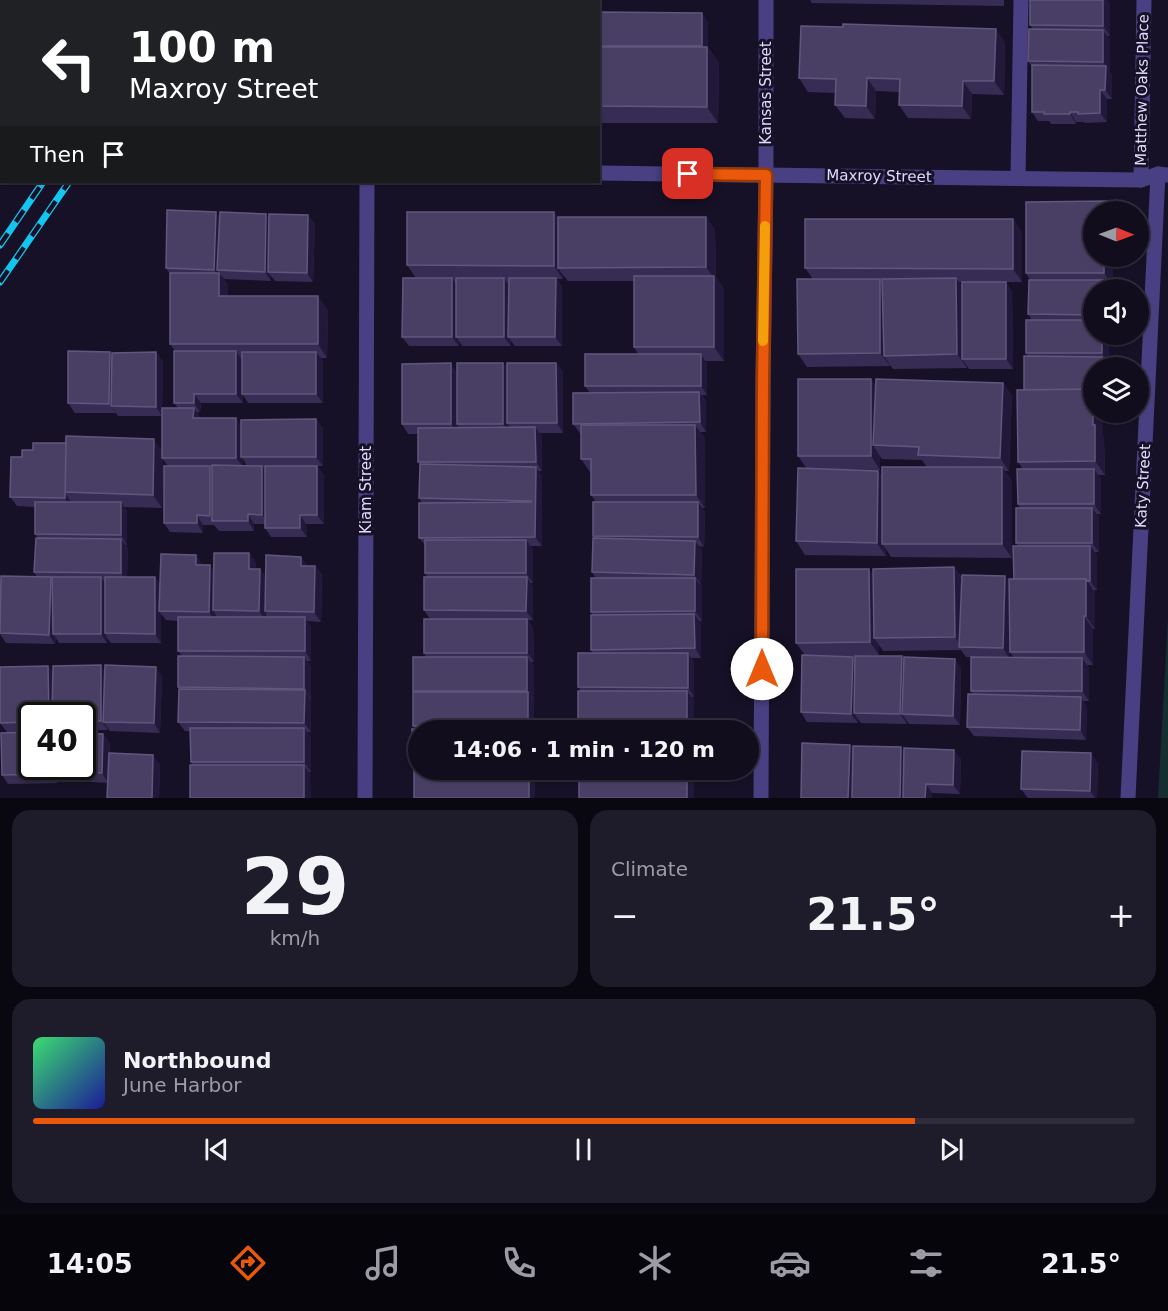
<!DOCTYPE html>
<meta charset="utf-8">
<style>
:root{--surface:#110d1d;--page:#1e1b2a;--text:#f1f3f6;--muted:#9c9ca4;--line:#302d3b;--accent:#ea580c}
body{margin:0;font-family:"DejaVu Sans",sans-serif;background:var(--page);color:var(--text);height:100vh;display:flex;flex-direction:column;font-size:22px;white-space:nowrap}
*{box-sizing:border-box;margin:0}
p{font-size:20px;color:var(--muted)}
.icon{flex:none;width:33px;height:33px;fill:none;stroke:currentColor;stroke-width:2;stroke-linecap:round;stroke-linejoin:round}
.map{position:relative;height:798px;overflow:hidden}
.drawer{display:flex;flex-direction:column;gap:12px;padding:12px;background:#090710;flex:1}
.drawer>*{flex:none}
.banner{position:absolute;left:0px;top:0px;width:600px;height:183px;box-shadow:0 2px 4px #0004,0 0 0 2px var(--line);background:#202124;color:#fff;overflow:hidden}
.needle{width:39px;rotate:91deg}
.controls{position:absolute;left:1083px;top:201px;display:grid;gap:12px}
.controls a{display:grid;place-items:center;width:66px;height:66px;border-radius:50%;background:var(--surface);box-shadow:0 2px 4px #0004,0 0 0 2px var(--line);font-size:30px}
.speed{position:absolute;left:18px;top:702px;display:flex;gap:12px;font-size:30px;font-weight:700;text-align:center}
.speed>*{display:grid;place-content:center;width:78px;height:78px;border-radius:50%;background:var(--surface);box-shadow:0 2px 4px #0004,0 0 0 2px var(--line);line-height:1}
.speed .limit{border:3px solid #111;border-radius:9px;background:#fff;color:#111}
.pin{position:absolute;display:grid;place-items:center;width:51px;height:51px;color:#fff;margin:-26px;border-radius:12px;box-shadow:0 3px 9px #0006}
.me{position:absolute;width:66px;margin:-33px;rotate:0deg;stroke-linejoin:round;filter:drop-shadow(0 0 4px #0008)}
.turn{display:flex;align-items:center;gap:21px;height:126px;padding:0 30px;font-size:27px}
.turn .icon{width:78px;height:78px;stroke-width:2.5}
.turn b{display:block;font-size:42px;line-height:51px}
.then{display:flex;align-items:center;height:57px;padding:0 30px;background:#0003;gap:12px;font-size:22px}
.big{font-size:45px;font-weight:700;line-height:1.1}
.drawer .widget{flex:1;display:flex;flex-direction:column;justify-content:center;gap:9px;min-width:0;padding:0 21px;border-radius:18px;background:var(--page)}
.drawer .dial{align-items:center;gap:0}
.dial b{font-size:78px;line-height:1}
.song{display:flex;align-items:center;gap:18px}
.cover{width:72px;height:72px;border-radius:9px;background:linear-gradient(135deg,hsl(140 70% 55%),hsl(240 70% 35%))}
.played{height:6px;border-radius:3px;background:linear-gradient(90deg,var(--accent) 80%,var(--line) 80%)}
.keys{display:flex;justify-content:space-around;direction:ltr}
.heat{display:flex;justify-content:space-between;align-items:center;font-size:33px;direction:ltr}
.drawer .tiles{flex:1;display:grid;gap:12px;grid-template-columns:1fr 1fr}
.widget:last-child{grid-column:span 2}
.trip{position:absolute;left:408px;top:720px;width:351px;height:60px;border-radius:30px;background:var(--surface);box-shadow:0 2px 4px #0004,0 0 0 2px var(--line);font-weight:700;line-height:60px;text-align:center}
.dock{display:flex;height:96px;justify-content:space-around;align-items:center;background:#07050c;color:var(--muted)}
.dock .icon{width:42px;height:42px}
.dock .on{color:var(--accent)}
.dock b{font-size:27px;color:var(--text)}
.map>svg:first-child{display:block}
.green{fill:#152f30}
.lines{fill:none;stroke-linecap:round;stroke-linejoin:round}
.minor{stroke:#484082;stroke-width:15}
.rail-casing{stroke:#13c6ef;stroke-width:7}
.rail{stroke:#171127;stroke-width:4.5;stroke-dasharray:14;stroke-linecap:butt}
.wall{fill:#372c53;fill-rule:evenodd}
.shaded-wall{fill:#22193a}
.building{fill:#493f65;stroke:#61577d;stroke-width:1.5}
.route-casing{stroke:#983908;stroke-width:15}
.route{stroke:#ea580c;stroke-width:10}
.slow{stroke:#f59e0b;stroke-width:10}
.labels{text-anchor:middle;stroke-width:6;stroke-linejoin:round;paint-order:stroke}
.street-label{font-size:15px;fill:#e0dafc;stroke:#171127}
</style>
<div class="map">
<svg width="1168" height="798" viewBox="0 0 1168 798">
<rect width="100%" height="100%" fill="#171127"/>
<!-- green -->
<path class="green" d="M1168,618V798H1158Z"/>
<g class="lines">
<!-- minor -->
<g class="minor">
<path d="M367,2V0"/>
<path d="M598,173L1141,180L1158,174L1167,175"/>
<path d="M1018,178L1021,0"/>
<path d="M1141,180L1144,0"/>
<path d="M365,798L367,182"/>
<path d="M761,798L763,381L766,175V0"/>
<path d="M1128,798L1158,174"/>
</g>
<defs>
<g id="rail">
<path d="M166,2L167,0"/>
<path d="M193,2L194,0"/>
<path d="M0,245L43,182"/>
<path d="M0,282L69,182"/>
</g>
</defs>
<!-- rail casing -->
<use href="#rail" class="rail-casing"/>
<!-- rail -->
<use href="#rail" class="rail"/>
</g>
<!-- wall -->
<g class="wall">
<path d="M810,0H1004V6L812,3Z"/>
<path d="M1110,3V36H1107L1110,40L1109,71L1112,75V99H1107V122L1085,123L1084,122H1076V124H1051L1049,121H1038L1032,112V67L1028,61L1033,29L1030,25Z"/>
<path d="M598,12L708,22V48L719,63L718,123H598Z"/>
<path d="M1005,42L1004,95L972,94L971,119L908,118L899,105L900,92L876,91L875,119L845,118L835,105L836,93L808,92L799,78Z"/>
<path d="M554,212L558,218L706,217L715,230L716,277L724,289V361H705L707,364V395H702L706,402V432H700L705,438V508H702L705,512L704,547L699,546L702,550L701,584H700L702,587V621H699L701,623V658H691L694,663V697H692L694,700V730H577L580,729L578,726L581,691L578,687L593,653L591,650L593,615L591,612L596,578L592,572L594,538L593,536L596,502L591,495V472H590L581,459V433H580L573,424L590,393L585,386L638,354L634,347V281H568L563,275V279H557L562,287V346H515L511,341V346H462L459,341V346H409L402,337L416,278L407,265Z"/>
<path d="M220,218H269L315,224L313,282L275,281L271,276V281L224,279L221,275V276L228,286V296L328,310L327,358H320L323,361V403H248L243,395V403H201L200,412H197L200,418L241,426L316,419L323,429V466H317L324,475V524H306L307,537H271L265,528V524H254V531H219L214,525H203V533L170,532L164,523L168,466L163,460L162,508L124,507L127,511V545H125L128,548L127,577H155L160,585L203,565L213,570L249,553L256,563V569L266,577L308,566H315L322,575L321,622L307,621L311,627V661H307L311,667V732H307L311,737V772H309L310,774L193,765L191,762L190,731H185L178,722L180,689L178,687L182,656L178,651V621L166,620L161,614V643H111L107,638V643H59L56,638L55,644L6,643L0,634V608L37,577L34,572L38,538L35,534V507L17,506L10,497L22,457L162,450V416H118L116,413H75L68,403L112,355L156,352L163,362L162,408H178L174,403L175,351L170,344V274L166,268ZM243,459L247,466H243Z"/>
<path d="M1013,219L1022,233V282H1006L1012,292L1013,369H969L967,366V368L893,369L890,365V366L807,367L798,354L813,279L805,268ZM959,282H1004L962,286Z"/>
<path d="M1094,256H1113V287H1108L1110,290H1094V334H1109V363H1106L1109,368H1094V412L1104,439L1105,475H1098L1101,479V514H1097L1099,517V552H1094L1097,555V590H1094L1095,593V629H1093V665H1087L1089,668V701H1083L1087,707L1086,740L974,736L967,727L973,694L971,691L1000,657H966L961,650L883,651L879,645V655L857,656L904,660L961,668L960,725L909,724L907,721V724L861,723L858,719V723L807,722L801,712L805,655L796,643L873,574L954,567L962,578L1005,576L1009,582L1014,579L1018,546L1016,543L1020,508L1018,504L1023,469L1018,462L1028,356L1026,353L1032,320L1028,314L1030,280L1026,273ZM1010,646V652L1014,658H1009ZM833,656H855V660L853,657Z"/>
<path d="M503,363L507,368L556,363L563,372V433H539L542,436V471H538L542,477V546H530L533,549V583H530L533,587V620H528L533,628L534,662H531L534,666L533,700L534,702V730H418V770H534L533,772L535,775V798H414V766L412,763L415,729L413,726L414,692L413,691L426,657L424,653L430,619L424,610L427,577L425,573V545L419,538L422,503L419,498L420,465L418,462V434H408L402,424L457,372Z"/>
<path d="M1003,383L1012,396L1009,471H1005L1012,481V558L891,557L886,549V556L805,555L796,541L807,469L798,456L875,385ZM880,456L882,459L922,460L927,467L882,476L878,471L832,469L880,470Z"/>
<path d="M48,666L52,672L105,671L162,676L160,733L110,731L108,728V730H82V716H32V732H7L0,723Z"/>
<path d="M103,734L110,743V753L160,764L159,798H107L108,783L58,780L57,779V783L8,784L2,775L32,766Z"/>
<path d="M850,745L853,749L904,751L961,759L960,794L932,793V798H801Z"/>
<path d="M1098,763L1097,798H1028L1021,789Z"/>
</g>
<!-- shaded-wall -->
<g class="shaded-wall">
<path d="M1103,0H1108L1110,3V36L1103,26Z"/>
<path d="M702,13L708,22V48L719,63L718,123L707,107V54L702,46Z"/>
<path d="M996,29L1005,42L1004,95L994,81Z"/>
<path d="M1103,30L1110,40V71L1103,62Z"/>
<path d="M1106,66L1112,75V99L1105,90Z"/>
<path d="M867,78L876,91L875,119L866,106Z"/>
<path d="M963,81L972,94L971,119L962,106Z"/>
<path d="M1100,90L1107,99V122L1100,113Z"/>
<path d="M1070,112L1076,122V124L1070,114Z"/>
<path d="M1108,201L1115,212H1107Z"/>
<path d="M216,212L222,221L217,270L228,286V309L219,296V276L214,270Z"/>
<path d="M554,212L563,225L558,268L563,275V279L554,266Z"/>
<path d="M266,214L273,223L268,272L271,276V281L265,272Z"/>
<path d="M308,215L315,224L313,282L307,273Z"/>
<path d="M706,217L715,230L716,277L724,289V361L714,347V278L706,267Z"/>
<path d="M1013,219L1022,233V282L1013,269Z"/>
<path d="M1104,256H1113V287L1104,273Z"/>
<path d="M452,278L459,288L456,337L459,341V346L452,337Z"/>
<path d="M504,278L511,288L508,337L511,341V346L504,337Z"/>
<path d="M556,278L562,287V346L555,337Z"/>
<path d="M956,278L966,291L962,359L967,366V368L957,354Z"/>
<path d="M880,279L889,292L884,356L890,365V366L880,353Z"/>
<path d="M1103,280L1110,290H1103Z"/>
<path d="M1006,282L1012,292L1013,369L1006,359Z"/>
<path d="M318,296L328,310L327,358L318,344Z"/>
<path d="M1102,334H1109V363L1102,353Z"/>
<path d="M236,351L242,360V394L243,395V403L236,394Z"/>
<path d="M110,352L116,361L111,406L116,413L109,404Z"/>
<path d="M156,352L163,362L162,416L156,407Z"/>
<path d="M316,352L323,361V403L316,394Z"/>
<path d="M701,354L707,364V395L701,386Z"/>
<path d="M1102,357L1109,366V368H1102Z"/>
<path d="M451,363L457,373V424L458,425V433L451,424Z"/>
<path d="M503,363L510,373L507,423L510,427V433L503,424Z"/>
<path d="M556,363L563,372V433L557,423Z"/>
<path d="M871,379L881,393L873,445L880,456V470L871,456Z"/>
<path d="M1003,383L1012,396L1009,471L1000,458Z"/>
<path d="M1093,389L1094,412H1102L1103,436L1104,439L1105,475L1095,461L1093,425Z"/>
<path d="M699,392L706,402V432L700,422Z"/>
<path d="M194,394L201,403L200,412L194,403Z"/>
<path d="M194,408L200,417V428L193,418Z"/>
<path d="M236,418L242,427L241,457L243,459V467L236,458Z"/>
<path d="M316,419L323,429V466L316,457Z"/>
<path d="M695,425L705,438V508L696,495Z"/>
<path d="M535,427L542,436V471L536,462Z"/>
<path d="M154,439L163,452L162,458L163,460L162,508L153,495Z"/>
<path d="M210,466L217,475L214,521L210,516Z"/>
<path d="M262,466L269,475V524L262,515Z"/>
<path d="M317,466L324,475V524L317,515Z"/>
<path d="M536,467L542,477V546L535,537Z"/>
<path d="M1002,467L1012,481V558L1002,544Z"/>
<path d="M1094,469L1101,479V514L1094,504Z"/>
<path d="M878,471L888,484L882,544L886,549V556L877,543Z"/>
<path d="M65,493L71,502V507L65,498Z"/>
<path d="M121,502L127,511V545L121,535Z"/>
<path d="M698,502L705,512L704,547L698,537Z"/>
<path d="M1092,508L1099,517V552L1092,543Z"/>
<path d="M248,514L254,524V531L248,521Z"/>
<path d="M197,515L203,525V533L197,523Z"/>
<path d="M300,515L306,524L307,537L300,528Z"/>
<path d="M121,539L128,548L127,583L121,573Z"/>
<path d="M526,540L533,549V583L526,573Z"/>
<path d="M695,541L702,550L701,584L694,575Z"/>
<path d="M1090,546L1097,555V590L1090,581Z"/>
<path d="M249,553L256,563V578L249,569Z"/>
<path d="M196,555L203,565L202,575L196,565Z"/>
<path d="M301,557L308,566H301Z"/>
<path d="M210,565L217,575L213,610L216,615L215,622L209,612Z"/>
<path d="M315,566L322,575L321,622L314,612Z"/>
<path d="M954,567L963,581L962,648L955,637Z"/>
<path d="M260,569L267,578L266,621L259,611Z"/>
<path d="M869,569L878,582L874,638L879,645V655L870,642Z"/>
<path d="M1005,576L1012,585L1009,658L1003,648Z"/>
<path d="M51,577L57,586L53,634L56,638L55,644L49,635Z"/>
<path d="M101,577L108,587L105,633L107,638V643L101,634Z"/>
<path d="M155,577L162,587L159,611L161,614V643L155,634Z"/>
<path d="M527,577L533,587V620L526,611Z"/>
<path d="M695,578L702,587V621L695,611Z"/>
<path d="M1086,579L1095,593V629L1086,616Z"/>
<path d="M694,614L701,623V658L695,648Z"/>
<path d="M1084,616L1093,629V665L1084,652Z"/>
<path d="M305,617L311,627V661L305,651Z"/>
<path d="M527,619L533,628L534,662L527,653Z"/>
<path d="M688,653L694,663V697L688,688Z"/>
<path d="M902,656L908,666L902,714L907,721V724L900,714Z"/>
<path d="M304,657L311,667V698L304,689Z"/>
<path d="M527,657L534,666V700L527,691Z"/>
<path d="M853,657L859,666L854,713L858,719V723L851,714Z"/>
<path d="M1082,658L1089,668V701L1082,691Z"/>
<path d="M955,659L961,668L960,725L953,716Z"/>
<path d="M101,665L107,675L103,722L108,728V730L101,721Z"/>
<path d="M48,666L55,675V716H49Z"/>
<path d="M156,667L162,676L160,733L154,723Z"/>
<path d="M305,690L311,700V732L304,723Z"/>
<path d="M687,691L694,700V730H691L687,725Z"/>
<path d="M528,692L534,702V730H531L528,726Z"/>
<path d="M1081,697L1087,707L1086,740L1080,730Z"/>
<path d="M304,728L311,737V772L304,762Z"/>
<path d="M103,734L110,743L108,783L102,773Z"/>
<path d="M850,745L857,754L855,798H848Z"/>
<path d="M901,747L908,756L907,798H900Z"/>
<path d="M954,750L961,759L960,794L953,785Z"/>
<path d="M1091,753L1098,763L1097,798H1095L1090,791Z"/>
<path d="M153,755L160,764L159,798H152Z"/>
<path d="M304,765L310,774L311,798H304Z"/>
<path d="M51,766H57L52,771L57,779V783L51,774Z"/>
<path d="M529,770H531L535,775V798H529Z"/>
<path d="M687,770H689L694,777V798H687Z"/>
<path d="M926,784L932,793V798H925Z"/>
</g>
<!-- building -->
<g class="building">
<rect x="428" y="0" width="93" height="2"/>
<path d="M1030,0H1103V26L1030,25Z"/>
<path d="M598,12L702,13V46H598Z"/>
<path d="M843,24L996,29L994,81H963L962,106L899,105L900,79L867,78L866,106L835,105L836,79L799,78L801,26L843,27Z"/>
<path d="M1029,29L1103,30V62L1028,61Z"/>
<path d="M598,47H707V107L598,106Z"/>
<path d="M1032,65L1106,66L1105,90H1100V113L1078,114V112H1070V114H1044V112H1032Z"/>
<path d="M1108,201L1107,212H1094V256H1104V273H1026V202Z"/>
<path d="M167,210L216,212L214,270L166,268Z"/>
<path d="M220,212L266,214L265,272L217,270Z"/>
<path d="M407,212H554V266L407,265Z"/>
<path d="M269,214L308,215L307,273L268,272Z"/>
<path d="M558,217H706V267L558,268Z"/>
<path d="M805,219H1013V269L805,268Z"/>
<path d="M170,273H219V296H318V344H170Z"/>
<rect x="634" y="276" width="80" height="71"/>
<path d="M403,278H452V337H402Z"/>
<rect x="456" y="278" width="48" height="59"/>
<path d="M509,278H556L555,337H508Z"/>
<path d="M956,278L957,354L884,356L882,279Z"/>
<path d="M797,279H880V353L798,354Z"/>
<path d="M1029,280H1103V290H1094V315L1028,314Z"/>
<rect x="962" y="282" width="44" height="77"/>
<path d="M1026,320H1094V334H1102V353H1026Z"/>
<path d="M68,351L110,352L109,404L68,403Z"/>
<path d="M174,351H236V394H194V403H174Z"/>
<path d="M156,352V407L111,406L112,353Z"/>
<rect x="242" y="352" width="74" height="42"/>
<rect x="585" y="354" width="116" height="32"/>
<path d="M1024,356L1102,357V368H1094V390H1024Z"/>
<path d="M451,363V424H402V364Z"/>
<rect x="457" y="363" width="46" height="61"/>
<path d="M507,363H556L557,423H507Z"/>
<rect x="798" y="379" width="73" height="77"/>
<path d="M876,379L1003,383L1000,458L918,455L919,447L873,445Z"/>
<path d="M1093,389V425H1095V461L1018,462L1017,390Z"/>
<path d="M699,392L700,422L573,424V393Z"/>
<path d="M162,408H194L193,418H236V458H162Z"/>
<path d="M316,419V457H241V420Z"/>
<path d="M581,425H695L696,495H591V459H581Z"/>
<path d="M535,427L536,462H418V428Z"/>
<path d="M66,436L154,439L153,495L64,492Z"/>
<path d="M33,443H66L65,498L10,497L11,457H22V450H33Z"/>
<path d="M420,464L536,467L535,537L419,538V503L531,502V501L419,498Z"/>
<path d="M212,465L262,466V515L248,514V521H212Z"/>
<path d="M164,466H210V516L197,515V523H164Z"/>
<path d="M265,466H317V515H300V528H265Z"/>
<rect x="882" y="467" width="120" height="77"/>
<path d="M798,468L878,471L877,543L796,541Z"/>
<path d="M1017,469H1094V504H1018Z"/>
<path d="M35,502H121V535L35,534Z"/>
<path d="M593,502H698V537L593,536Z"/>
<rect x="1016" y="508" width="76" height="35"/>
<path d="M36,538L121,539V573L34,572Z"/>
<path d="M593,538L695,541L694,575L592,572Z"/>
<rect x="425" y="540" width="101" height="33"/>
<path d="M1013,546H1090V581H1087L1086,579H1014Z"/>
<path d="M214,553H249V569H260L259,611L213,610Z"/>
<path d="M161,554L196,555V565H210L209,612L159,611Z"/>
<path d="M266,555L301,557V566H315L314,612L265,611Z"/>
<path d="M954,567L955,637L874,638L873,569Z"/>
<path d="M796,569H869L870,642L796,643Z"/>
<path d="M962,575L1005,576L1003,648L959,647Z"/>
<path d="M1,576L51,577L49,635L0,633Z"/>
<path d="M52,577H101V634H53Z"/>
<path d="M105,577H155V634L105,633Z"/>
<path d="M424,577H527L526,611L424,610Z"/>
<path d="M591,578H695V611L591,612Z"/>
<path d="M1009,579H1086V616H1084V652H1010Z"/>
<path d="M694,614L695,648L591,650V615Z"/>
<rect x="178" y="617" width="127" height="34"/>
<rect x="424" y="619" width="103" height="34"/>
<path d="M578,653H688V688L578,687Z"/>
<path d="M802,655L853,657L851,714L801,712Z"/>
<path d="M178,656L304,657V689L178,687Z"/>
<path d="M855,656H902L900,714L854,713Z"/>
<rect x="413" y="657" width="114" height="34"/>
<path d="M904,657L955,659L953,716L902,714Z"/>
<path d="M971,657L1082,658V691H971Z"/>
<path d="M101,665V721H82V716H52L53,666Z"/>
<path d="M105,665L156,667L154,723L103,722Z"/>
<path d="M48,666L49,716H32V722L0,723V667Z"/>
<path d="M179,689L305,690L304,723L178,722Z"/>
<path d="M578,691H687V725L578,726Z"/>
<rect x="413" y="692" width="115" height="34"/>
<path d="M968,694L1081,697L1080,730L967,727Z"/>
<path d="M190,728H304V762H191Z"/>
<path d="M687,728V730H577V729Z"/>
<path d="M412,729H527V730H418V763H412Z"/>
<path d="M32,732V766H51V774L2,775L1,733Z"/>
<path d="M82,733L103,734L102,773L52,771V766H82Z"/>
<path d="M802,743L850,745L848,798H801Z"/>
<path d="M853,746L901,747L900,798H852Z"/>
<path d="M904,748L954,750L953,785L926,784L925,798H903Z"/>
<path d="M1022,751L1091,753L1090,791L1021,789Z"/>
<path d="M109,753L153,755L152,798H107Z"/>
<rect x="190" y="765" width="114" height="33"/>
<path d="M414,766H418V770H529V798H414Z"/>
<rect x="579" y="770" width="108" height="28"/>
</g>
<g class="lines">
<defs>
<path id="route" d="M688,174L766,175L763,381L762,669"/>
</defs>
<!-- route casing -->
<use href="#route" class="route-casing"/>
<!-- route -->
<use href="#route" class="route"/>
<!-- slow -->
<path class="slow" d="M763,341L765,226"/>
</g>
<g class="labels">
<!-- street labels -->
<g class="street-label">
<text transform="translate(1142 90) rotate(-89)" y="5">Matthew Oaks Place</text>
<text transform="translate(766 93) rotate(-90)" y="5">Kansas Street</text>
<text transform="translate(879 176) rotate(1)" y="5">Maxroy Street</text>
<text transform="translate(1143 486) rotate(-87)" y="5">Katy Street</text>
<text transform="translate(366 490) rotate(-90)" y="5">Kiam Street</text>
</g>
</g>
</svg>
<div class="controls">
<a><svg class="needle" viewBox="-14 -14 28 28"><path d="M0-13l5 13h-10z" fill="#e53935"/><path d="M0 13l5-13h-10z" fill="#9c9ca4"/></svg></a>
<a><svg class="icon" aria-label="sound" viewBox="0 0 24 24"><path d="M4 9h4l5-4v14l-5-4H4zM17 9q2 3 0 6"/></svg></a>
<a><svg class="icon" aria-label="layers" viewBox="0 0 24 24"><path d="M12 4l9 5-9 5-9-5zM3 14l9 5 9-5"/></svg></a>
</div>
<div class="speed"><div class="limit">40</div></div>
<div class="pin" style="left:688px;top:174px;background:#d93025"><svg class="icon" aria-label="arrive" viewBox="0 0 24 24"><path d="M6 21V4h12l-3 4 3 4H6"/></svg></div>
<svg class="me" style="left:762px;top:669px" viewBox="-20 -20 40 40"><circle r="19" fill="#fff"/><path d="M0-13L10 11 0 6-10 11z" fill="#ea580c"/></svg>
<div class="trip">14:06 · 1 min · 120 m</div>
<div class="banner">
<div class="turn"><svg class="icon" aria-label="left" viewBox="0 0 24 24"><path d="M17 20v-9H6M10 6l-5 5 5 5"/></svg><div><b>100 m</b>Maxroy Street</div></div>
<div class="then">Then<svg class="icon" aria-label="arrive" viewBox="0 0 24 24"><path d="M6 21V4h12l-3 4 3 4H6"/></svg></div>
</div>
</div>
<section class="drawer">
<div class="tiles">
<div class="widget dial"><b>29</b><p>km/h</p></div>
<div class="widget"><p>Climate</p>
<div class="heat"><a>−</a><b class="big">21.5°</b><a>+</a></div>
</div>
<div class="widget">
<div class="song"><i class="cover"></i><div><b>Northbound</b><p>June Harbor</p></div></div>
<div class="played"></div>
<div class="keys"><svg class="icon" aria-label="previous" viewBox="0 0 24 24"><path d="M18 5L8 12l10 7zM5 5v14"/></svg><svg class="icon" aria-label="pause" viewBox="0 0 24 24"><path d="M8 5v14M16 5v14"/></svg><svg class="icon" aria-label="next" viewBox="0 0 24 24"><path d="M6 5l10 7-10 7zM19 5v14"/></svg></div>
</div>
</div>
</section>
<nav class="dock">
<b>14:05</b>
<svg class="icon on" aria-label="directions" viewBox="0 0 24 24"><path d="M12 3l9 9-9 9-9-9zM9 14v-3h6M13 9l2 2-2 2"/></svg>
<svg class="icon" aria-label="music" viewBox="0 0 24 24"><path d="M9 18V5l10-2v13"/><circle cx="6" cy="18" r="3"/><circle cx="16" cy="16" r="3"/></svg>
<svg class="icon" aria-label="phone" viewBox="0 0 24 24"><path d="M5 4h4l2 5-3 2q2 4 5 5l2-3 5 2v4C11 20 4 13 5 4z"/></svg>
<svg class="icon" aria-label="climate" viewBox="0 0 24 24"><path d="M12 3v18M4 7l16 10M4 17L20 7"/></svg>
<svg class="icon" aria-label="car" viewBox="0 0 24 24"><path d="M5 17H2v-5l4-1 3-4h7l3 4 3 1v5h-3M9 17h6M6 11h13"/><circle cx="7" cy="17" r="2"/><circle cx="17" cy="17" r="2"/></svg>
<svg class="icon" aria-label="filters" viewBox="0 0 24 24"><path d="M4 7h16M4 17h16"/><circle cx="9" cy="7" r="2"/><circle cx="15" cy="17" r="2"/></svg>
<b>21.5°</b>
</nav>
